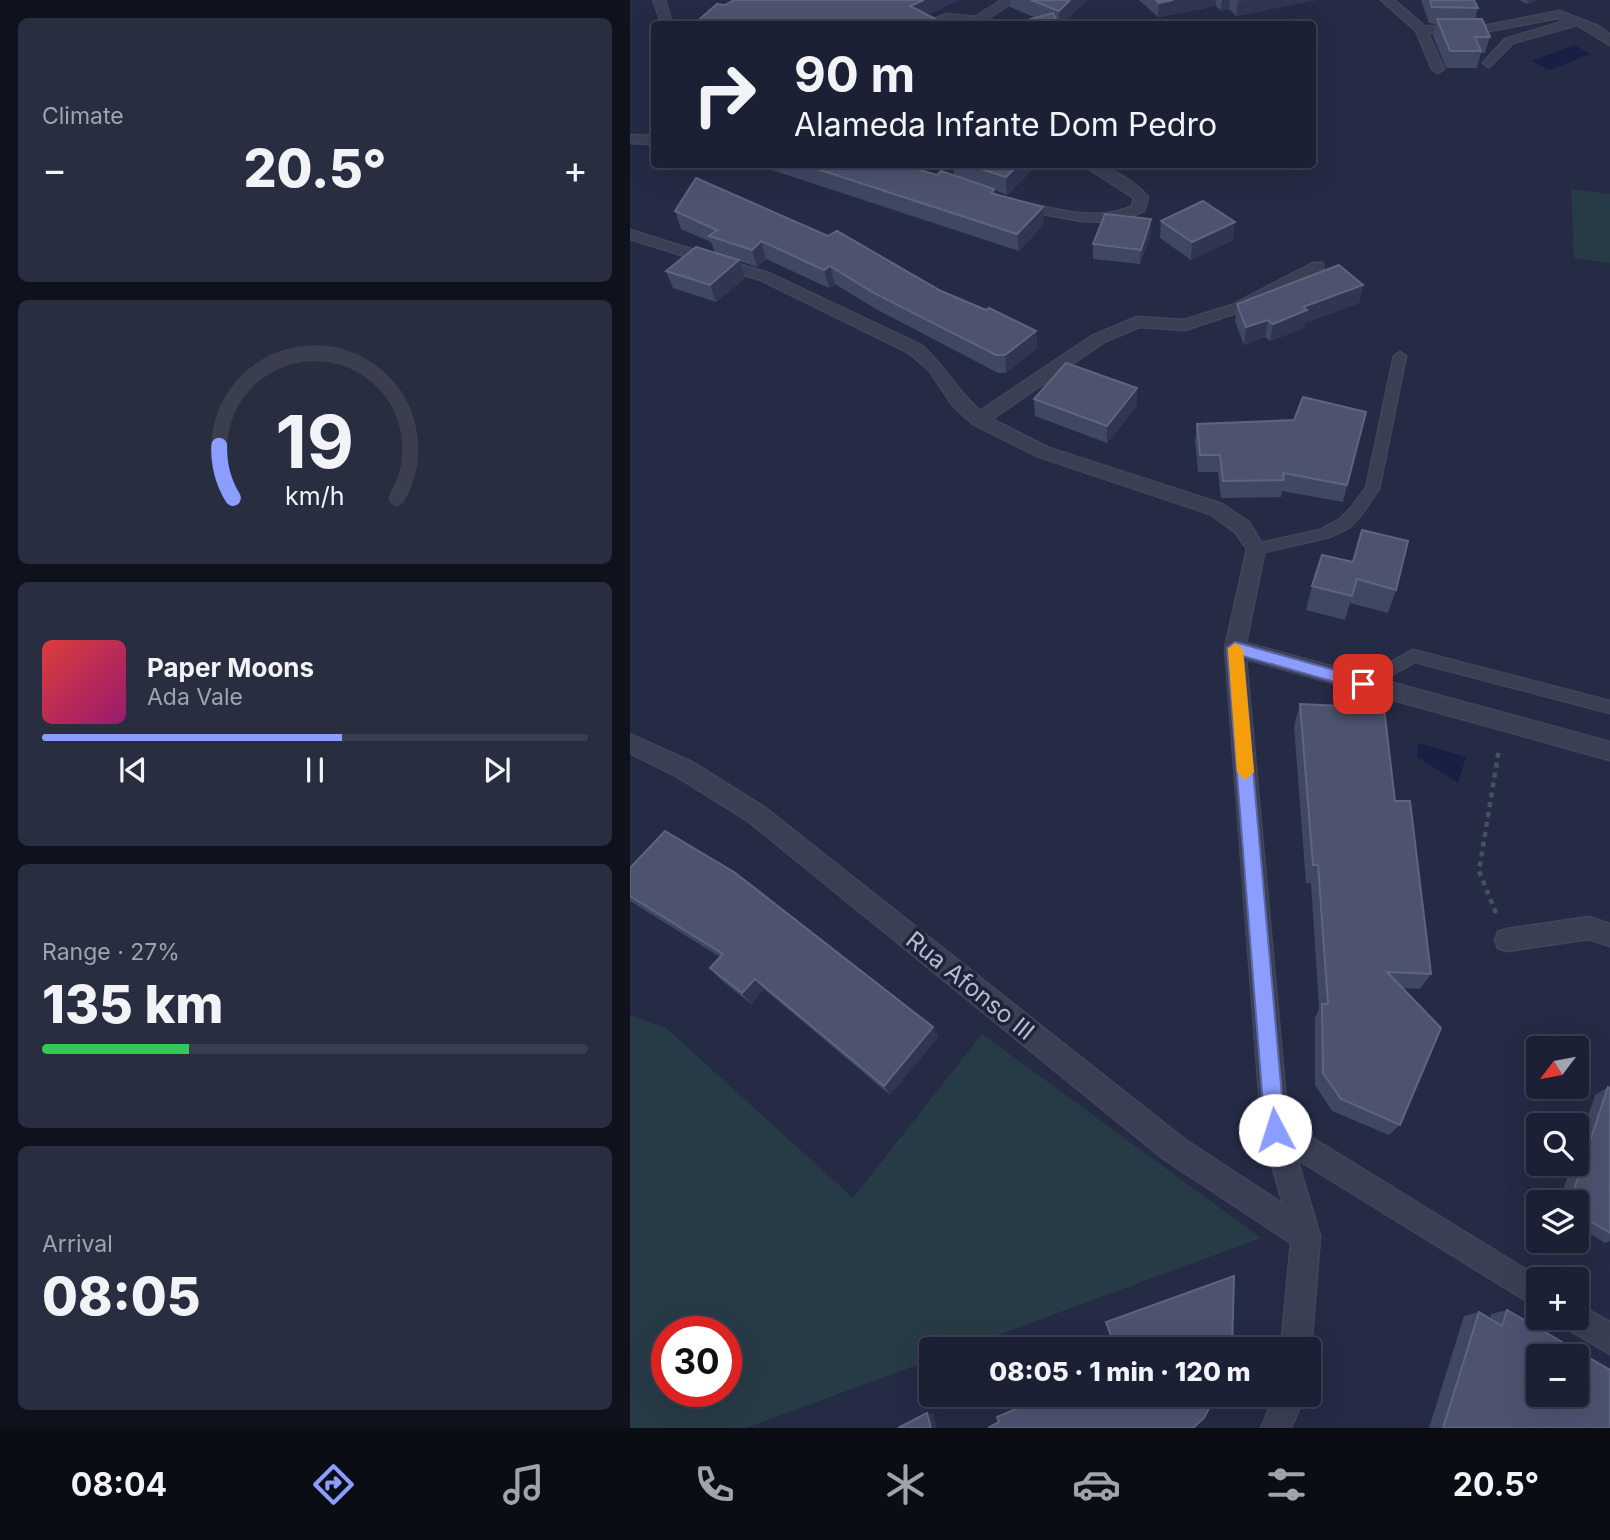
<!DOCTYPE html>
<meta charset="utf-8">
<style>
:root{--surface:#1c2034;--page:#292d40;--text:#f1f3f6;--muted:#a0a3ac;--line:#3a3e4f;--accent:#8b9dff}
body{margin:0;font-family:Inter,sans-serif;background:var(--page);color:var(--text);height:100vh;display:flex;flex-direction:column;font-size:26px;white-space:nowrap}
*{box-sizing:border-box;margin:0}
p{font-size:23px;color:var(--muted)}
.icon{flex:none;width:38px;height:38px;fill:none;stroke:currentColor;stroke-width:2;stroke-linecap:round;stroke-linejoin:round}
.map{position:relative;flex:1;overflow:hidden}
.sheet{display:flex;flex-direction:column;gap:18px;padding:18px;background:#0f121d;width:630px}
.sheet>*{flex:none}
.guide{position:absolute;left:21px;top:21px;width:665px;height:147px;border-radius:7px;box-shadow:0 7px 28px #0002,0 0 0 2px var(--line);background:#1c2034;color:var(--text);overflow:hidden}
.needle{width:46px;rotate:238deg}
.fabs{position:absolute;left:896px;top:1036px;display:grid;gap:14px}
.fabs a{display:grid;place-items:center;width:63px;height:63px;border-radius:7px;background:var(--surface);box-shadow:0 7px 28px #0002,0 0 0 2px var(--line);font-size:35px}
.speed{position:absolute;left:21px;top:1316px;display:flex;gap:14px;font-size:35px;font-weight:700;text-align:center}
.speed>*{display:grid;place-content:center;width:91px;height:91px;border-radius:50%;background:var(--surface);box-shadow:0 7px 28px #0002,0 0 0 2px var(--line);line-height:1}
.speed .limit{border:10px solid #d22;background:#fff;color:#111}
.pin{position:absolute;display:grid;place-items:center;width:60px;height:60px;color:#fff;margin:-30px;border-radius:14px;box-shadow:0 4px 10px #0006}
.me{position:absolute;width:77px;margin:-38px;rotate:355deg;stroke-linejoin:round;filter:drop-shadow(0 0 5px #0008)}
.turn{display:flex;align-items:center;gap:24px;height:147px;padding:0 28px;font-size:32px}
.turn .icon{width:91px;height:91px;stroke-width:2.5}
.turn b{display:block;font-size:49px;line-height:60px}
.big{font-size:52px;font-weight:800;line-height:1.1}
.sheet .card{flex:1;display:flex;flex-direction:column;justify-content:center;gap:10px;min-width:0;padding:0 24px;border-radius:10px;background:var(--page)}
.sheet .dial{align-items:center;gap:0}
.dial svg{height:182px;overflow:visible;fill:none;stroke:var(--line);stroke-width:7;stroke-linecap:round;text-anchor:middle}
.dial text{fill:var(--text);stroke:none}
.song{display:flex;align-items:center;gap:21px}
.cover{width:84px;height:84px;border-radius:10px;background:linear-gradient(135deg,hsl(0 70% 55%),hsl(320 70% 35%))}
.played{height:7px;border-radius:4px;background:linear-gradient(90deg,var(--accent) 55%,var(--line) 55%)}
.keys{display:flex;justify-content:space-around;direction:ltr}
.heat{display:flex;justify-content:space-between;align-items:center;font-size:38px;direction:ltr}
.charge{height:10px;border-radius:5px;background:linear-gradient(90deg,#34c759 27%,var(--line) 0)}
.trip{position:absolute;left:289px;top:1337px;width:402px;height:70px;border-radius:7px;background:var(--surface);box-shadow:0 7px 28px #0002,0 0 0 2px var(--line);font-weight:800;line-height:70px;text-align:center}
.dock{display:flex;height:112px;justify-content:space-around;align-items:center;background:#0b0d15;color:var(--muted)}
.dock .icon{width:49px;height:49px}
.dock .selected{color:var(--accent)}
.dock b{font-size:32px;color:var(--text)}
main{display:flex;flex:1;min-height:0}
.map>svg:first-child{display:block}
.green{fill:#273b46;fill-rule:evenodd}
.water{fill:#171f44}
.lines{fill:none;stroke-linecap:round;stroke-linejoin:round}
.service-casing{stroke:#41455a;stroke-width:3}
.minor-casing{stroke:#41455a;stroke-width:3}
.path{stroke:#41545d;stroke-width:4.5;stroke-dasharray:5 5;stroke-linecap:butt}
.service{fill:#3a3f54;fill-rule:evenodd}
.minor{fill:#3a3f54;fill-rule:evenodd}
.wall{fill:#404763}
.shaded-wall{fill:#303652}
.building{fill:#4d536f;stroke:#5d647e;stroke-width:2;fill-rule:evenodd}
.route{fill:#8b9dff;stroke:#5a66a6;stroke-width:2}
.slow{fill:#f59e0b}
.labels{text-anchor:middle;stroke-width:7;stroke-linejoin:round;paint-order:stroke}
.street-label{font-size:24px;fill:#b7bbce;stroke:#1e233a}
</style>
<main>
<section class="sheet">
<div class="card"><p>Climate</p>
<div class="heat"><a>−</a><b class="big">20.5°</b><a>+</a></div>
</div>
<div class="card dial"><svg viewBox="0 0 100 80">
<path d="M14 69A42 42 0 1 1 86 69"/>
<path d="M14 69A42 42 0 0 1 8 46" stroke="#8b9dff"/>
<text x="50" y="56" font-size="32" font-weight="700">19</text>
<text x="50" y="72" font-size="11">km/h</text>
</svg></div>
<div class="card">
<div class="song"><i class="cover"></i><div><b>Paper Moons</b><p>Ada Vale</p></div></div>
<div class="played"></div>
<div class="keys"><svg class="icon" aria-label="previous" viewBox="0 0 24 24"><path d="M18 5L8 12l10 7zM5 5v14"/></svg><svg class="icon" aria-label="pause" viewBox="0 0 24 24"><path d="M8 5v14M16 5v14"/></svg><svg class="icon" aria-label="next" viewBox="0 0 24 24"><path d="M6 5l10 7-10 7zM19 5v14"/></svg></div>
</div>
<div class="card"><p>Range · 27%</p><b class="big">135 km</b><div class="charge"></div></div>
<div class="card"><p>Arrival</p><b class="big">08:05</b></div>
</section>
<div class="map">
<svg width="980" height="1428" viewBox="0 0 980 1428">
<rect width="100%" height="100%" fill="#252b45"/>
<!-- green -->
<g class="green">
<path d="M941,189L980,194V263L944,258Z"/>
<path d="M0,1015L36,1028L223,1198L352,1034L631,1238L330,1349H301V1360L116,1428H0ZM37,1332H96V1391H37Z"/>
</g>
<!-- water -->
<g class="water">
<path d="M944,45L961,54L919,70L902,61Z"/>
<path d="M788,743L836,757L828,783L787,757Z"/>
</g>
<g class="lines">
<defs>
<g id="service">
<path d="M770,352L776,356L749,489L731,515L720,527L700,537L626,554L621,553L619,549L621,545L690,530L710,519L721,508L736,488L764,356Z"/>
<path d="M783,650L980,701V713L785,662L738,688H728L725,684L728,680Z"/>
</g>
<g id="minor">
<path d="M23,0H35L42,24H32Z"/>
<path d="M372,0H386L354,21L357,24L324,20L290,24L317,14L345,17Z"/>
<path d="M751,0H764L794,26L849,27L929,11L968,26L980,35V45L947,25L883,43L859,67L853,63L875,39L935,21L928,18L849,33H798L814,69L808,73L802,69L786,31Z"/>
<path d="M0,135L24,136V144L0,143Z"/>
<path d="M451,164C476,164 501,178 518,197L514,211L489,222L451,221L386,209L379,205L386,201C423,208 468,223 502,206L504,198Z"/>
<path d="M0,230L141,274L291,345C314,365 327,391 350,411L462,336L507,317L554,320L602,305L683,263H693V269L612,311L555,330L509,327L474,342L362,419L419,448L592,504L619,522L635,549L616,643L980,742V760L616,659L658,1123L911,1279H908V1308L667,1159L690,1236L681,1349L679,1354V1349H651L661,1243L534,1159L118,821L46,776L0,753V734L62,762L134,807L554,1139L653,1204L632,1130L595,648L617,549L605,532L580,514L407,456L343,424L323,406L299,370L279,353L131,280L0,239Z"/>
<path d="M959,917L980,924V946L959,939L877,951L868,948L865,940L868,932L877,929Z"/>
<path d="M947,1304L980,1322V1354L936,1328L931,1318H947Z"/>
<path d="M645,1395H675L661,1428H631Z"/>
</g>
</defs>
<!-- service casing -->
<use href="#service" class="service-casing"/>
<!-- minor casing -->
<use href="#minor" class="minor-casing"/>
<!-- path -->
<path class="path" d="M866,913L849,871L869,749"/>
<!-- service -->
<use href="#service" class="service"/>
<!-- minor -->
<use href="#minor" class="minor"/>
</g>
<!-- wall -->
<g class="wall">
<path d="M380,0H457L432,24H383L406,18L380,7Z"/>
<path d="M509,0H685L606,16L599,9L591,11L586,6L528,17Z"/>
<path d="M791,0H844L848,8L845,19L860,37L855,53H851L847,68H816L803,36L806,24L799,23Z"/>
<path d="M889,0H908L897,4Z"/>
<path d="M124,164H269L307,175L324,176L323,164H404V168L377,195L365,190V194L414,224L389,251Z"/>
<path d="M45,211L311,291L406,331L407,348L376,373H368L246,309L205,284L199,288L136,259L127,267L109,261L115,278L86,302L43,288L36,271L85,253L81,242L51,229Z"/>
<path d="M531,221L603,240L561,260L530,238Z"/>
<path d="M521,234L510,264L463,259V244Z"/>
<path d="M733,285L729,303L675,323L674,328L640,341L635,337L614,345L605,321L607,304Z"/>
<path d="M507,388V406L477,443L405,416L404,399Z"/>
<path d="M736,412L713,502L652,491L651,497L591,498L588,472H568L565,441L567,424L664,420Z"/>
<path d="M692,555L766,590L758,613L720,603L715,620L676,610L682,586Z"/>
<path d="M670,704L765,801L801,974L790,989L773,988L770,1125L759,1135L702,1111L685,1085V1018L689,1009L681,883H676L664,726Z"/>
<path d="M0,868L308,1037L260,1095L134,989L121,1004L90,979L80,968L90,957L0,901Z"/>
<path d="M978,1087L980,1088V1241L975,1243L947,1226V1202H929L942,1164H947V1149L965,1095Z"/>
<path d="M877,1310L980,1428H799L834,1316L849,1312L860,1319L861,1314Z"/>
</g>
<!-- shaded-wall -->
<g class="shaded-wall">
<path d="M294,0H330L282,22L280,6Z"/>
<path d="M440,0H457L432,24H429V11Z"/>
<path d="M543,0H586V6L528,17L529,3Z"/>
<path d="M592,0H600L599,9L591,11Z"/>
<path d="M613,0H685L606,16L608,1Z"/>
<path d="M898,0H908L897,4Z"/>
<path d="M389,164H404V168L377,195L376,177Z"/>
<path d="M413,207L414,224L389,251L387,234Z"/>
<path d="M521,219V234L510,264L511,250Z"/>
<path d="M605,222L603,240L561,260L562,242Z"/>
<path d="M131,241L136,259L127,267L122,250Z"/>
<path d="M109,260L115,278L86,302L80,285Z"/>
<path d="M200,266L205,284L199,288L194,270Z"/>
<path d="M733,285L729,303L675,323L674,328L640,341L643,324L673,307Z"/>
<path d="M638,320L635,337L614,345L616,327Z"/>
<path d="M406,331L407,348L376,373L375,355Z"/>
<path d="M507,388V406L477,443V426Z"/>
<path d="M125,979L134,989L121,1004L112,993Z"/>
<path d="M303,1027L308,1037L260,1095L254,1086Z"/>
<path d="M297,1413H303L307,1428H301Z"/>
</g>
<!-- building -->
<g class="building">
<path d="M104,0H294L280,6L315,24H64L87,4L95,5Z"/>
<path d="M401,0H440L429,11Z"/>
<path d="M526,0H543L529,3Z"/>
<path d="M800,0H844L848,8L802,7Z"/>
<path d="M423,13L428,24H383Z"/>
<path d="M807,19H852L860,37H845L851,51H820Z"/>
<path d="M172,164H269L307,175L311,171L364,189L361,193L413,207L387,234Z"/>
<path d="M335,164H389L376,177Z"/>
<path d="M66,178L198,236L207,231L311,291L356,310L359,308L406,331L375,355H366L242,292L200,266L194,270L131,241L122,250L79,236L87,230L45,211Z"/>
<path d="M573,201L605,222L562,242L531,221Z"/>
<path d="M475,214L521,219L511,250L463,244Z"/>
<path d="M66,247L109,260L80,285L36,271Z"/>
<path d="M709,265L733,285L673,307L677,310L643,324L638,320L616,327L607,304Z"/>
<path d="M436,363L507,388L477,426L404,399Z"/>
<path d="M673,397L736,412L717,485L653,473L654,480L593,481L590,455H570L567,424L664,420Z"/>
<path d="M732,530L778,541L766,590L727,579L722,596L682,586L692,555L723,562Z"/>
<path d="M670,704L754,708L765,801H780L801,974L757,972L811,1028L770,1125L711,1099L693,1073L692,1004H698L688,865H683Z"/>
<path d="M35,831L104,872L303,1027L254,1086L125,979L112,993L80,968L93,954L0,896V868Z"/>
<path d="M978,1087L980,1088V1233L947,1213V1202H940Z"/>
<path d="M604,1276L602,1349H463L483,1341L476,1322Z"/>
<path d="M877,1310L980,1370V1428H813L849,1312L872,1326ZM908,1356H947V1395H908Z"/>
<path d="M414,1395H586L574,1418L563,1428H358L369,1422L367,1417L414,1397Z"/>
<path d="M297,1413L301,1428H268Z"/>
</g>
<!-- route -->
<path class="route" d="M605,642L733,678L741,684L733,690L613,656L655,1130L652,1137L645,1140L638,1137L635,1130L597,648Z"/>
<!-- slow -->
<path class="slow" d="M605,643L613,649L624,772L615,780L607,772L598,649Z"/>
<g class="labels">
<!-- street labels -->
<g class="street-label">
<text transform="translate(340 986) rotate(39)" y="8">Rua Afonso III</text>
</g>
</g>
</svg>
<div class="fabs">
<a><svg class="needle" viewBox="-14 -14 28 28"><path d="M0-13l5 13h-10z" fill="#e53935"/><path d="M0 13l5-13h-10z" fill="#a0a3ac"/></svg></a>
<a><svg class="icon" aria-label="search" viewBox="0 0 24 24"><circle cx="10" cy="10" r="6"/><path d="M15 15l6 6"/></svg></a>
<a><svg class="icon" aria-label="layers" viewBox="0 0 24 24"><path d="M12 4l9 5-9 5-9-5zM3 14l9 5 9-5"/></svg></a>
<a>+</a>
<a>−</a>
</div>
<div class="speed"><div class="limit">30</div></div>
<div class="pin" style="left:733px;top:684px;background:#d93025"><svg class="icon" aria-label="arrive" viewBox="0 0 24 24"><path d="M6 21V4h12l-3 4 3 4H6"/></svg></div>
<svg class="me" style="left:645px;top:1130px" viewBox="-20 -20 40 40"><circle r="19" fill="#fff"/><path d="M0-13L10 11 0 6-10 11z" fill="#8b9dff"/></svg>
<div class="trip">08:05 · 1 min · 120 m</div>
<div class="guide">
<div class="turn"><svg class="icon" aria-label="right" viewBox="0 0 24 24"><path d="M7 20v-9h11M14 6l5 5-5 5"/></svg><div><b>90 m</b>Alameda Infante Dom Pedro</div></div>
</div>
</div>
</main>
<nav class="dock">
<b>08:04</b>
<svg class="icon selected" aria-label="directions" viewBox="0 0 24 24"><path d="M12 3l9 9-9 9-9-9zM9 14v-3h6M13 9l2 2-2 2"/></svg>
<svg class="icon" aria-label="music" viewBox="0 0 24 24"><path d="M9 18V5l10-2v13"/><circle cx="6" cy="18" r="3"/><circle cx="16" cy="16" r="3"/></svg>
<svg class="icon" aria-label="phone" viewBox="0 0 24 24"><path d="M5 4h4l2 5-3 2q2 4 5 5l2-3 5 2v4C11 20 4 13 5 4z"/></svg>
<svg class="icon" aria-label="climate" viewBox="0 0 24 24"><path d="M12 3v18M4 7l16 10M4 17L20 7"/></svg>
<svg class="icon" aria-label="car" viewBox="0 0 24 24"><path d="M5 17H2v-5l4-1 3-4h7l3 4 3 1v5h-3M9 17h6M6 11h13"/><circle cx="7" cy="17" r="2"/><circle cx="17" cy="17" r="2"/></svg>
<svg class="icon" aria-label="filters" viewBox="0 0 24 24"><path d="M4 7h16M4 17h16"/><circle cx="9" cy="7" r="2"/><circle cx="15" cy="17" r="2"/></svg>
<b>20.5°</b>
</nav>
